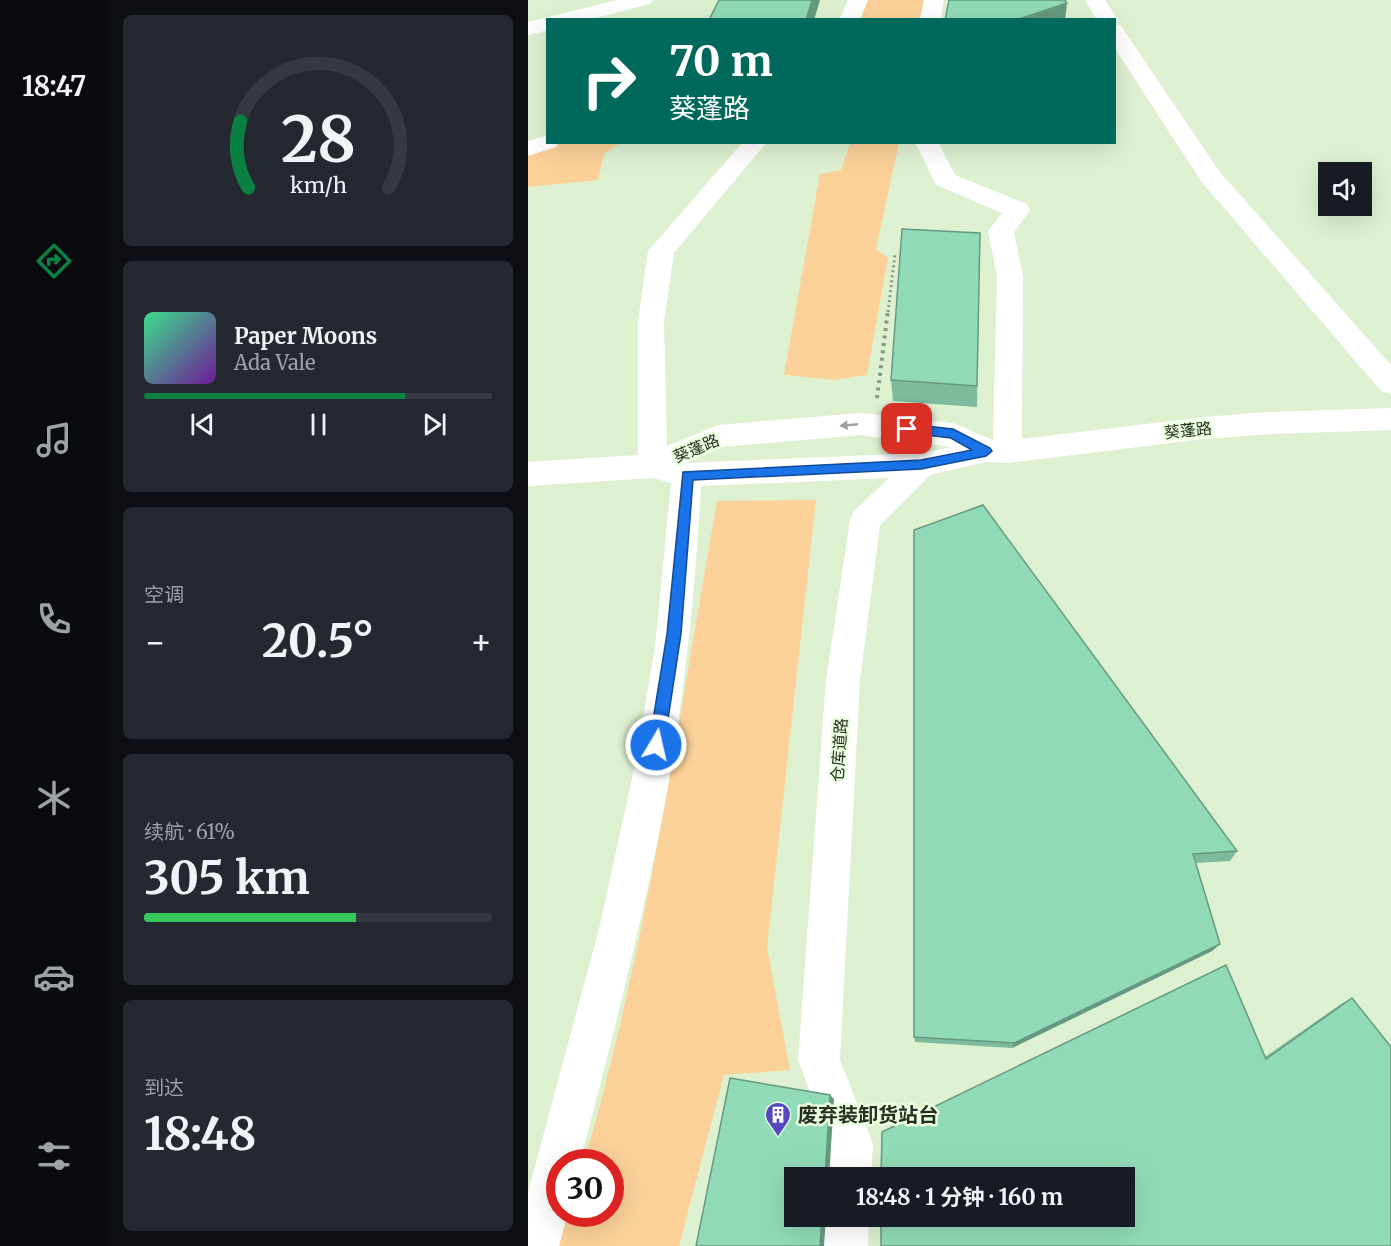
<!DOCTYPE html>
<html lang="zh">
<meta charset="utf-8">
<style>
:root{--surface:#171b24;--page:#242831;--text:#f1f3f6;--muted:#9ea1a6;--line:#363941;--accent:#0b8043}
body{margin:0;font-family:Merriweather,"Noto Sans SC",serif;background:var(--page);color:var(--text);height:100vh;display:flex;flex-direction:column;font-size:22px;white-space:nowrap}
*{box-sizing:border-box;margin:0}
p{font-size:20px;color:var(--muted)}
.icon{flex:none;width:33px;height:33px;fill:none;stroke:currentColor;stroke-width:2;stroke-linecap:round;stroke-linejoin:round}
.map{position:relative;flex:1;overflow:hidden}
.panel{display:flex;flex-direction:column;gap:15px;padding:15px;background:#0d0f14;width:420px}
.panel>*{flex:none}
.top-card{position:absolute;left:18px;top:18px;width:570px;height:126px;border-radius:0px;box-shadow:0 6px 24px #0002;background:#00695c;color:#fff;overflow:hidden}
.controls{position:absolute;left:790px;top:162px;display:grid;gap:12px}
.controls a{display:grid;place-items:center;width:54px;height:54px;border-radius:0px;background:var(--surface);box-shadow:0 6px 24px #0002;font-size:30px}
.speed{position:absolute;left:18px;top:1149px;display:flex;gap:12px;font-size:30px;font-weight:700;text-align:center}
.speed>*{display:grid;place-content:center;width:78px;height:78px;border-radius:50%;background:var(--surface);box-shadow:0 6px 24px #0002;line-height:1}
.speed .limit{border:9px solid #d22;background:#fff;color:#111}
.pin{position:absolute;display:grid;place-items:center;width:51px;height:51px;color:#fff;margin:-26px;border-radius:12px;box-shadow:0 3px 9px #0006}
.me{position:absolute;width:66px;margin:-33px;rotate:9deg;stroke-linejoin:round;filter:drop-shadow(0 0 4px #0008)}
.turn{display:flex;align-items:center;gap:21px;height:126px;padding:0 24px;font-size:27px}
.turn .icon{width:78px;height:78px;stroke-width:2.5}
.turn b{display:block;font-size:42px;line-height:51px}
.big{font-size:45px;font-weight:700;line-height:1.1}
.panel .card{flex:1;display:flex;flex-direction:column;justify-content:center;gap:9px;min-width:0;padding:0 21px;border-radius:9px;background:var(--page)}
.panel .dial{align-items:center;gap:0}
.dial svg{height:156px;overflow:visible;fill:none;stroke:var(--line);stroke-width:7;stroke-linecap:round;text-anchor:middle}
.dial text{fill:var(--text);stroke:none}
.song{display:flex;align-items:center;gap:18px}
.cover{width:72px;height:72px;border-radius:9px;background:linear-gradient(135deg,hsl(150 70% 55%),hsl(280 70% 35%))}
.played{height:6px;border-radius:3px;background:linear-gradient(90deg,var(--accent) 75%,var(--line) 75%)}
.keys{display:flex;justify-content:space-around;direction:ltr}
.heat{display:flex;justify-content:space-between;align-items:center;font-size:33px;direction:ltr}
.charge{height:9px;border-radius:4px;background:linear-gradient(90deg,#34c759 61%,var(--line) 0)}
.trip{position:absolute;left:256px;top:1167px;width:351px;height:60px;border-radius:0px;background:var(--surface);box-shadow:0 6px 24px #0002;font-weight:700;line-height:60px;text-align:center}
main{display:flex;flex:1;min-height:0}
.menu{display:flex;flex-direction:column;width:108px;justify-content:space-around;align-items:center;background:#090b0e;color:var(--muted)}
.menu .icon{width:42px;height:42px}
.menu .selected{color:var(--accent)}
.menu b{font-size:27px;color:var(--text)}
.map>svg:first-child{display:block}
.green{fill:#fbd199}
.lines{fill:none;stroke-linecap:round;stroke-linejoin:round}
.path-far1{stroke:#88967f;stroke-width:3;stroke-dasharray:2 3;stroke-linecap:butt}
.path{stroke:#88967f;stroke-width:4;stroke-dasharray:3 4.5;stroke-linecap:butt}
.minor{fill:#fff;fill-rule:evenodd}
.wall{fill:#7dbb9e}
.shaded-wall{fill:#669981}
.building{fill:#91dab8;stroke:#669981;stroke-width:1.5}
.oneway{fill:#9ea19c}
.route{fill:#1a73e8;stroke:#114b97;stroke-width:1.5}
.labels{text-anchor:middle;stroke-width:5;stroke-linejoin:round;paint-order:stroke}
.street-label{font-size:16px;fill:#272e22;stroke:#eaffde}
.near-poi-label{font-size:20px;font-weight:bold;fill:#272e22;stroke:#eaffde;text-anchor:start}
</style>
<main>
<nav class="menu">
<b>18:47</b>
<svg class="icon selected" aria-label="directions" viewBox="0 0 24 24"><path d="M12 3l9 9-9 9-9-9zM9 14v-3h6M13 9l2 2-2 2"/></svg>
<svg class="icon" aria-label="music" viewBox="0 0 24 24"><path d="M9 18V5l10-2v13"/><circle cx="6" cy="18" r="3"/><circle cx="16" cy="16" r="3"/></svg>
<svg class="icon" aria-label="phone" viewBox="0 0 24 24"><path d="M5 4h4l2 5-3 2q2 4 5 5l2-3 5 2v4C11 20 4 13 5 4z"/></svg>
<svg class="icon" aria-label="climate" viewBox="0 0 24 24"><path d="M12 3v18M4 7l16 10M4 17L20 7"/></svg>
<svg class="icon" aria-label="car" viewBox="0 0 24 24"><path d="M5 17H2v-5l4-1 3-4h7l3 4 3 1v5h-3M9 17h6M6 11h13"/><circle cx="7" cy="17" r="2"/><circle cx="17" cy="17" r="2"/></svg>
<svg class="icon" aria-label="filters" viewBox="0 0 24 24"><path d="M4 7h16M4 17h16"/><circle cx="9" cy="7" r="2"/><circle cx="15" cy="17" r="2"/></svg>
</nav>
<section class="panel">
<div class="card dial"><svg viewBox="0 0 100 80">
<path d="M14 69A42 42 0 1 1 86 69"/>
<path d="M14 69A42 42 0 0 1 10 35" stroke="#0b8043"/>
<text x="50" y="56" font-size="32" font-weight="700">28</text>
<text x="50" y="72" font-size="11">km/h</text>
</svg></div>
<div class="card">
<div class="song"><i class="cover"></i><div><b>Paper Moons</b><p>Ada Vale</p></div></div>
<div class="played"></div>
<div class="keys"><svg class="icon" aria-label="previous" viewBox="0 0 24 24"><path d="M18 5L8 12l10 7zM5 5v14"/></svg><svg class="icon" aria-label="pause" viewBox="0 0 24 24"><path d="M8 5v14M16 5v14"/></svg><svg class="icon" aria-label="next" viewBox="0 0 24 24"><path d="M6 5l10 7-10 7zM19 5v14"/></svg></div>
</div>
<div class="card"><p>空调</p>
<div class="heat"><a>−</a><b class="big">20.5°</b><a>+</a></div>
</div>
<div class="card"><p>续航 · 61%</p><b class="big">305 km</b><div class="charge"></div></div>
<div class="card"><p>到达</p><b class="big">18:48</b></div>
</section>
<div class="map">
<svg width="863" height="1246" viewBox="0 0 863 1246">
<rect width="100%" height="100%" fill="#ddf1d1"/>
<!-- green -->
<g class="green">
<path d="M335,0H396L391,19L327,20Z"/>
<path d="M31,143H92L76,154L70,180L0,187V153Z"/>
<path d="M322,143H371L348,249L360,258L339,375L306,380L256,375L292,174L313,170Z"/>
<path d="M288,500L239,947L262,1070L196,1075L151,1246H31L40,1214H82V1162H56C119,948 150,721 189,501Z"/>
</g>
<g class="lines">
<!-- path-far1 -->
<path class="path-far1" d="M360,312L367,254"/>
<!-- path -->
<path class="path" d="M349,398L360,310"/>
<!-- minor -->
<g class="minor">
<path d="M89,0H125L122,4L59,20H20V30L0,35V22Z"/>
<path d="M320,0H340L332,20H311Z"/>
<path d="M396,0H416L413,20H392Z"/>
<path d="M557,0H577L590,20L588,24L593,26L691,171L863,365V394L853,391L673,181L586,47V20H569Z"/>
<path d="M20,135V142H31L28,147L0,156V141Z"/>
<path d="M215,142H239L146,253L136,321L139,446L190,425L332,413L425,423L465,440L469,276L460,231L474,213L408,185L387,142H410L427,175L499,204L502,210L486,232L495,276L494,439L676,417L740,412L863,408V430L740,434L676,439L479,463L458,462L402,475L352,525L332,680L312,1060L345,1144L343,1178H299L301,1144L270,1060L298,680L322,520L326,511L361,478L173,486C167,598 155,709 134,819C111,935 82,1048 52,1162H32V1214H39L31,1246H0V1192L71,929L108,760L127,647L143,483L125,478L0,486V462L110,455V321L120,251ZM332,435L424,447L393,453L159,463L194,447Z"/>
<path d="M297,1216H341L340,1246H294Z"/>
</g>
</g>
<!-- wall -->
<g class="wall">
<path d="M452,233L449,407L365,401L363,380Z"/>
<path d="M386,530L709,851L702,861L668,863L692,944L684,951L484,1048L387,1042L386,1037Z"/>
<path d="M824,998L863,1047L354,1132L737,1057L813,1004Z"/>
</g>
<!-- shaded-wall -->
<g class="shaded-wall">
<path d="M284,0H292L286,20H278Z"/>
<path d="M539,3L537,20H488Z"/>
<path d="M692,944L684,951L484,1048L486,1043Z"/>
<path d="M302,1095L306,1099L301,1178H297Z"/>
<path d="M294,1216H298L296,1246H292Z"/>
</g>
<!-- building -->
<g class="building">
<path d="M191,0H284L278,20H181Z"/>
<path d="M421,0H537L539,3L488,20H417Z"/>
<path d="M374,229L452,233L449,386L363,380Z"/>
<path d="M455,505L709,851L665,854L692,944L486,1043L386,1037V530Z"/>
<path d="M698,965L738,1059L824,998L863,1047V1246H353V1216H597V1178H353L354,1132Z"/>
<path d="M202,1078L302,1095L297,1178H267V1216H294L292,1246H168Z"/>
</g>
<!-- one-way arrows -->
<defs><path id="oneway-solid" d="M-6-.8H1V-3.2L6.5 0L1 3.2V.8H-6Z" transform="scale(1.5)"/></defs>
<use class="oneway" href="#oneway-solid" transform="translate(321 425) rotate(175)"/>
<!-- route -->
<path class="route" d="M379,424L425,429L462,448L464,451L458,456L393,469L165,480L153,634L136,745L134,749L128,751L123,749L121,745L139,634L155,472L393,460L444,450L423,438L374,432L373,429Z"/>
<!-- icons -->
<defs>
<symbol id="building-pin" viewBox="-11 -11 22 30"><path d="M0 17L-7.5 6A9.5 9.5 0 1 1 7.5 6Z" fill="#5548bf" stroke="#eaffde"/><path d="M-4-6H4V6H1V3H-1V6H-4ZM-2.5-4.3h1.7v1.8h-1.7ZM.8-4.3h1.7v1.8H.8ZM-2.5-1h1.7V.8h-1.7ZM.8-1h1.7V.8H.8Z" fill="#fff"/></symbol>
</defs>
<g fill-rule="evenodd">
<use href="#building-pin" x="235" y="1100" width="30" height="40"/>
</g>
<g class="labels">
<!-- street labels -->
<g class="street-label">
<text transform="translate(660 430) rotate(-6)" y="6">葵蓬路</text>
<text transform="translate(168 448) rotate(-23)" y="6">葵蓬路</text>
<text transform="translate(311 750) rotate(-86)" y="6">仓库道路</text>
</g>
<!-- near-poi labels -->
<g class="near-poi-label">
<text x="270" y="1122">废弃装卸货站台</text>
</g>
</g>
</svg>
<div class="controls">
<a><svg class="icon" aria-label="sound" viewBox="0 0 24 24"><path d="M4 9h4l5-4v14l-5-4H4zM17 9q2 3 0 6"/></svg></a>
</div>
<div class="speed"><div class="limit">30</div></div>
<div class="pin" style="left:379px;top:429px;background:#d93025"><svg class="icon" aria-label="arrive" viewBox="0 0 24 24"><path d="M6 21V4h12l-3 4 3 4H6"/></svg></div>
<svg class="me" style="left:128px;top:745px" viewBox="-20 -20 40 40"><circle r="17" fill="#1a73e8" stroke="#fff" stroke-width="3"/><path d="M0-11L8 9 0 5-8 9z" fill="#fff"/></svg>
<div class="trip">18:48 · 1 分钟 · 160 m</div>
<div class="top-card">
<div class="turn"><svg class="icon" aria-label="right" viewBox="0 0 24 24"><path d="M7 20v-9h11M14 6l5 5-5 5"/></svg><div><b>70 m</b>葵蓬路</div></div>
</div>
</div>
</main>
